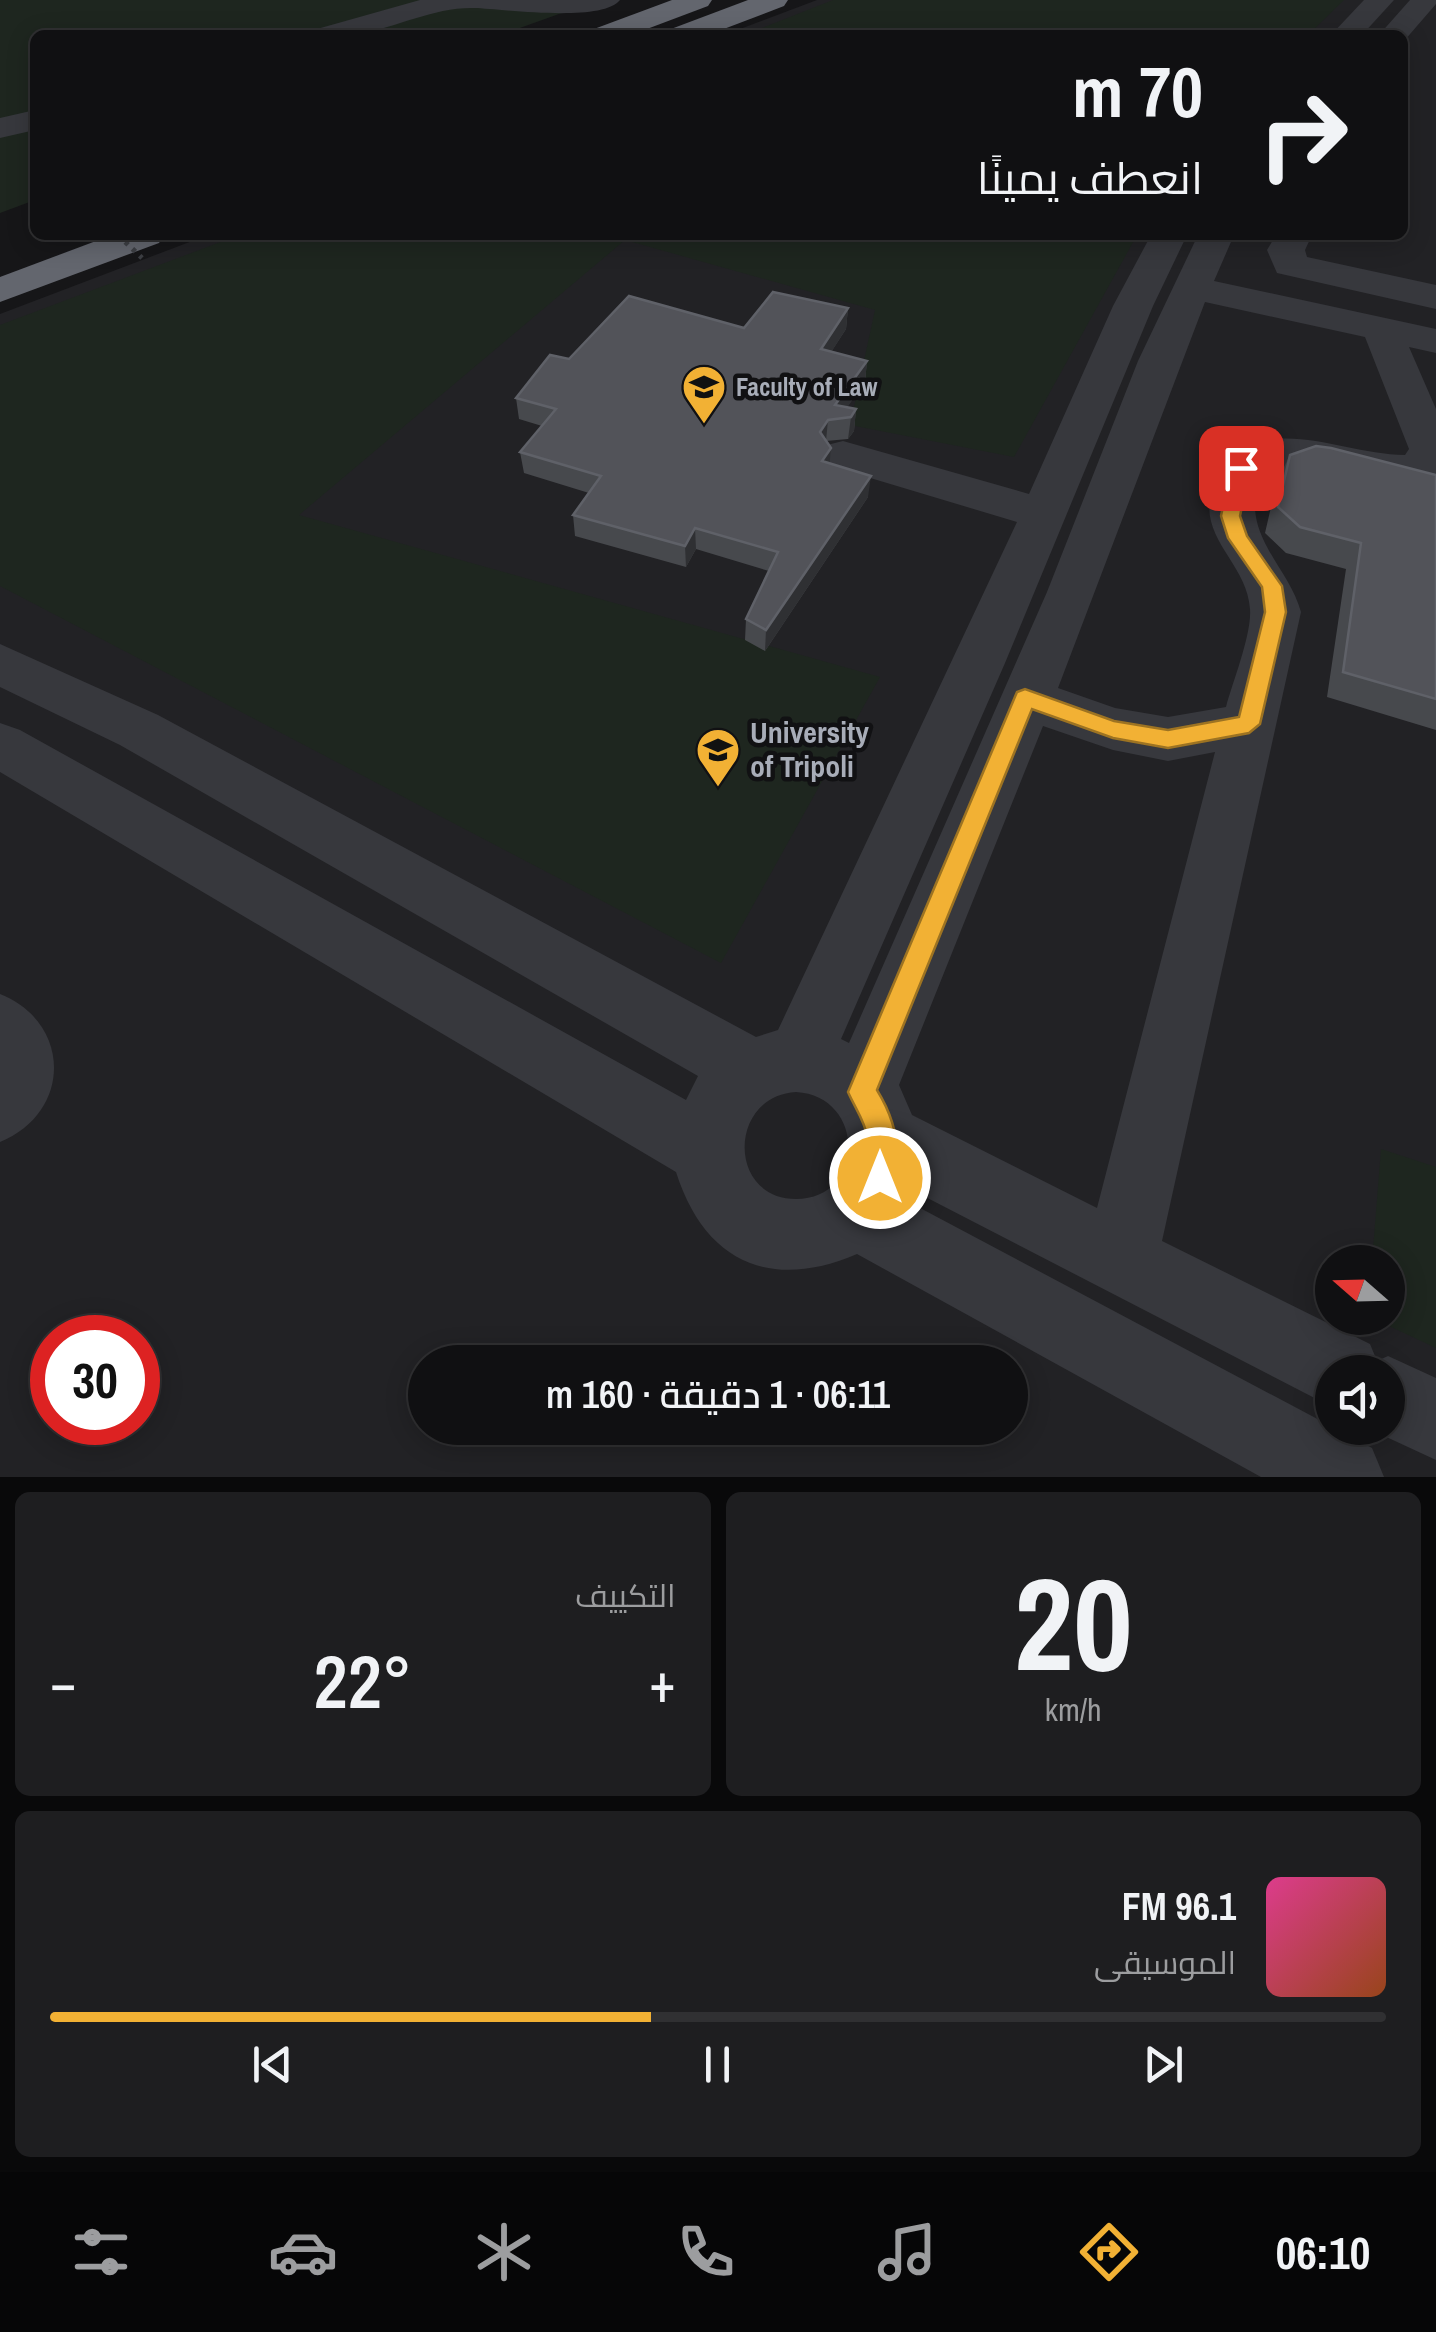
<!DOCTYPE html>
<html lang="ar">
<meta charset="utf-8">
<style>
:root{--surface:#101012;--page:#1e1e20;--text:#f1f3f6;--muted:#9c9d9f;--line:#303032;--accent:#f2b134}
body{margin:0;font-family:"Archivo Narrow",Cairo,sans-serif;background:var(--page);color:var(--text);direction:rtl;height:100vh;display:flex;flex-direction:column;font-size:38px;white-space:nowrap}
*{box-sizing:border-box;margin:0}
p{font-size:32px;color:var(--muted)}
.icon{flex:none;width:55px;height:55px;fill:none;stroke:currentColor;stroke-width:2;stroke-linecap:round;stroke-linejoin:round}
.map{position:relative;height:1477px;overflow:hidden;direction:ltr}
.drawer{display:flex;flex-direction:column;gap:15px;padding:15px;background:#09090a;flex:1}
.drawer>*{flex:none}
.guide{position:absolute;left:30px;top:30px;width:1378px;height:210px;border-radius:15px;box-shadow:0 5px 25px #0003,0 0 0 2px var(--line);direction:rtl;background:#101012;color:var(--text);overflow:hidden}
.needle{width:65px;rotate:290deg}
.fabs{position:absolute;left:1315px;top:1245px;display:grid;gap:20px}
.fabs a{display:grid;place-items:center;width:90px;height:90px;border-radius:50%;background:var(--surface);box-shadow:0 5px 25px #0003,0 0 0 2px var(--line);font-size:50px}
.speed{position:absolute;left:30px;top:1315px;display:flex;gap:20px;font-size:50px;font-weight:700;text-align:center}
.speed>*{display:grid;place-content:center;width:130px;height:130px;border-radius:50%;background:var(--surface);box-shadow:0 5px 25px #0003,0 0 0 2px var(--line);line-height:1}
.speed .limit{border:15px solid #d22;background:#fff;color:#111}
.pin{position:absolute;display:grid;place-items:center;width:85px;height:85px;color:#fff;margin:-42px;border-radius:20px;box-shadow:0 5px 15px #0006}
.me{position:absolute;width:110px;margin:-55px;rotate:0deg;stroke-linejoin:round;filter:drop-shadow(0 0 8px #0008)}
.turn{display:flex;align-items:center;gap:35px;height:210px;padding:0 40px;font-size:45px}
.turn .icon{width:130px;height:130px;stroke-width:2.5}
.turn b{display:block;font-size:70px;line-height:85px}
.big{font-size:75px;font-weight:600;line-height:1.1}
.drawer .card{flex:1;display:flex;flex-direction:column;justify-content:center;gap:15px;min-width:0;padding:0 35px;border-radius:15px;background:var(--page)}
.drawer .dial{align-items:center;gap:0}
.dial b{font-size:130px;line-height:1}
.song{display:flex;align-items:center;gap:30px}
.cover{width:120px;height:120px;border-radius:15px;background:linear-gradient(135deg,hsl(330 70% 55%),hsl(20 70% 35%))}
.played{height:10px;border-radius:5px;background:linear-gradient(90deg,var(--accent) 45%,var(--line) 45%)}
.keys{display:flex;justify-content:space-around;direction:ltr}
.heat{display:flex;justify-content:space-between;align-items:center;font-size:55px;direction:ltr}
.drawer .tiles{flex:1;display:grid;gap:15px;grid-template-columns:1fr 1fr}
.card:last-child{grid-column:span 2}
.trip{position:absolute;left:408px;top:1345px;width:620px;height:100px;border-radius:50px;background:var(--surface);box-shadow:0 5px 25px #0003,0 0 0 2px var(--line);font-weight:600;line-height:100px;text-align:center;direction:rtl}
.tab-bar{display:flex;height:160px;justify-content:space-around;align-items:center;background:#060607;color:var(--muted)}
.tab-bar .icon{width:70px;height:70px}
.tab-bar .on{color:var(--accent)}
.tab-bar b{font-size:45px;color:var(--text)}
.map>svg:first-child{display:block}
.built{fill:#222225;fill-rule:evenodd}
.green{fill:#1e261f}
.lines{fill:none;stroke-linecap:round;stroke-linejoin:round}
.minor{fill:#37383d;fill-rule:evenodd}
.highway{fill:#63666e;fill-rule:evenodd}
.path-bridge{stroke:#3d3f44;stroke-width:5;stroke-dasharray:4 6;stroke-linecap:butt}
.wall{fill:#47494d}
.shaded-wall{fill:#2f3033}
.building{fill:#525359;stroke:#5f6168;stroke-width:2.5}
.route{fill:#f2b134;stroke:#9d7322;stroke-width:2.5}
.labels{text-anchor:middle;stroke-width:9;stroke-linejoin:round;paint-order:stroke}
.far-poi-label{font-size:25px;font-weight:bold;fill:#a8adb8;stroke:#111113;text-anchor:start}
.poi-label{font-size:30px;font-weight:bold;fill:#a8adb8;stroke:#111113;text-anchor:start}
</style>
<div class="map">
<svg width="1436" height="1477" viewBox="0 0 1436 1477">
<rect width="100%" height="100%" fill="#161618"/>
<!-- built -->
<path class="built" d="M817,0H1436V1477H0V314L208,235H1402V35H724ZM1332,1262H1388V1318H1332ZM52,1338H138V1422H52ZM425,1362H1010V1428H425ZM1332,1372H1388V1428H1332Z"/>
<!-- green -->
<g class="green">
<path d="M0,0H598L500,35H35V200L0,213Z"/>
<path d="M833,0H1344L1308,35H744Z"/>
<path d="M239,235H1137L1014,457L850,425L875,310L625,240L299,515L880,677L721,963L0,586V325Z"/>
<path d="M1381,1149L1436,1167V1348L1372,1318H1388V1262H1372Z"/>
</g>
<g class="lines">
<!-- minor -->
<g class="minor">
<path d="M420,0H620C602,23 504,9 474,8C435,7 397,27 360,34C345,37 328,35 312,35L317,29Z"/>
<path d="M1364,0H1394L1362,35H1331Z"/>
<path d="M1410,0H1436V4L1404,41L1402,35H1379Z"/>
<path d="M35,110V130L0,138V118Z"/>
<path d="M1151,235H1187L1153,306L1005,663L841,1039L849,1043L1047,592L1138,361L1198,235H1234L1214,281L1436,329V353L1409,347L1436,409V476C1418,483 1402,486 1383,484C1338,480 1238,433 1257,522C1265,554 1292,579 1301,612L1162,1241L1370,1344L1377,1361L1388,1356L1436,1378V1460L1367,1428H1388V1372H1332V1407L910,1189L905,1200L1372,1448L1384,1477H1261L857,1254C771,1291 705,1263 676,1172L0,772V723L20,730L686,1100L698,1076L120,745L0,687V644L158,715L756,1037L778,1030L1017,522L827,465L821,455L827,445L843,441L1029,494L1113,306ZM1205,302L1365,337L1409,449L1405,455C1359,455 1313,433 1267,440C1244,444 1230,454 1219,474C1186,533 1247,558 1250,609C1252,634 1233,681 1226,707L1168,717L1115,708L1058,688ZM1043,726L1113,750L1168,761L1215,752L1097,1208L912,1115L899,1085ZM796,1092C866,1096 866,1199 796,1199C727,1199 728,1096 796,1092Z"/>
<path d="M1276,235H1312L1305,250L1307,257L1436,285V309L1277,273L1267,250Z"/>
<path d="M0,994C71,1022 73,1112 0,1142Z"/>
</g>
<!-- highway -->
<g class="highway">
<path d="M672,0H712L708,6L631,35H589L594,29Z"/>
<path d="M748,0H788L784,6L708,35H666L671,29Z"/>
<path d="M112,235H164L159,243L0,302V277Z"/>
</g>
<!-- path-bridge -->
<path class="path-bridge" d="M118,235L142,258"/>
</g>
<!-- wall -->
<g class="wall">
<path d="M848,308L846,329L831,352L867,361L865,382L847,407L856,409L854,431L848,439L826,441L829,463L868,497L765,651L745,640L746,619L769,571L696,549L686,567L575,536L573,515L589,493L524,473L520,452L542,426L519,419L516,398L569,359L744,328Z"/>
<path d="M1290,455L1436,475V730L1327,697L1346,569L1286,553L1265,533L1277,481Z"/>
</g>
<!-- shaded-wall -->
<g class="shaded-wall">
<path d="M848,308L846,329L819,371L821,349Z"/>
<path d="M867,361L865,382L839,419L835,405Z"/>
<path d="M856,409L854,431L848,439L851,417Z"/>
<path d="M828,420L826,441L820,432Z"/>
<path d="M831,448L829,469L822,461Z"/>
<path d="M871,476L868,497L765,651L766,630Z"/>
<path d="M695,528L696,549L686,567L685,546Z"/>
</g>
<!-- building -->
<g class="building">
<path d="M773,292L848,308L821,349L867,361L835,405L856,409L851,417L828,420L820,432L831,448L822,461L871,476L766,630L746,619L778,552L695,528L685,546L573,515L601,476L520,452L556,409L516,398L550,355L569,359L629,296L744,328Z"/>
<path d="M1316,446L1331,448L1436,475V699L1343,672L1361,543L1300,527L1278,507L1290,455Z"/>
</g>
<!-- route -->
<path class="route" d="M1241,462L1250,468L1240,516L1247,536L1282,586L1286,612L1260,724L1249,733L1168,748L1113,738L1032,709L877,1090C896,1121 904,1154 890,1189L880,1193L869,1189C862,1173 871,1156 868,1139C865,1121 855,1108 848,1092L1017,692L1025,689L1114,721L1168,730L1239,717L1265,612L1262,587L1228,538L1221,516L1231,468Z"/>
<!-- icons -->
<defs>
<symbol id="university-pin" viewBox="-11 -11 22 30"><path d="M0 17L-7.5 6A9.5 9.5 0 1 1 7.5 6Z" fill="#f2b134" stroke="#111113"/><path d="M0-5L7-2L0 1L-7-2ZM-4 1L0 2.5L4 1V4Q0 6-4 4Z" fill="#111"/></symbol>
</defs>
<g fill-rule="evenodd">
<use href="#university-pin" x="679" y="362" width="50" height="68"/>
<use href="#university-pin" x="693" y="725" width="50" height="68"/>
</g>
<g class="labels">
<!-- far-poi labels -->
<g class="far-poi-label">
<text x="736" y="396">Faculty of Law</text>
</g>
<!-- poi labels -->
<g class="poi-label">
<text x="750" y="743">University<tspan x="750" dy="34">of Tripoli</tspan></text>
</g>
</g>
</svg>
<div class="fabs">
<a><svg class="needle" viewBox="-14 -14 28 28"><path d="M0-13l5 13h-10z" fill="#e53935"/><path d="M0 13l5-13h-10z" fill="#9c9d9f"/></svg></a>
<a><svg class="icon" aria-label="sound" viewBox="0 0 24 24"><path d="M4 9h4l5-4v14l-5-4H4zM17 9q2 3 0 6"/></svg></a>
</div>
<div class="speed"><div class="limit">30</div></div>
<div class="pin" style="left:1241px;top:468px;background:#d93025"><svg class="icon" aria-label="arrive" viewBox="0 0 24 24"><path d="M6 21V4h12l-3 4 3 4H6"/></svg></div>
<svg class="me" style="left:880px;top:1178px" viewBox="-20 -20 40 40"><circle r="17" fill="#f2b134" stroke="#fff" stroke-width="3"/><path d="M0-11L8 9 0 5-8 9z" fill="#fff"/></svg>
<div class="trip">06:11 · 1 دقيقة · 160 m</div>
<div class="guide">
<div class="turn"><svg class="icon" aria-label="right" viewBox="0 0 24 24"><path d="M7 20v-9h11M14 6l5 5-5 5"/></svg><div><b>70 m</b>انعطف يمينًا</div></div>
</div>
</div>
<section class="drawer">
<div class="tiles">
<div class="card dial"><b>20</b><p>km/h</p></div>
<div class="card"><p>التكييف</p>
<div class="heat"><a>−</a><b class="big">22°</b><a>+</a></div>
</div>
<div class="card">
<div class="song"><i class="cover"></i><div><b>96.1 FM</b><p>الموسيقى</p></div></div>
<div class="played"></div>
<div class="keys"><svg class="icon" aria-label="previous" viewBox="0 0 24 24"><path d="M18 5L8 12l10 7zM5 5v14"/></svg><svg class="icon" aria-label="pause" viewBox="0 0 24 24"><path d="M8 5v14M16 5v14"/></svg><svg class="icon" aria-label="next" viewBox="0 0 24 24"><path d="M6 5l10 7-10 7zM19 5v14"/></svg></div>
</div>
</div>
</section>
<nav class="tab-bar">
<b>06:10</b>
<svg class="icon on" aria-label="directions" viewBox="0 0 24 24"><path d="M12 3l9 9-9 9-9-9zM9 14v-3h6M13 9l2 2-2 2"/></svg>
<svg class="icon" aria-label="music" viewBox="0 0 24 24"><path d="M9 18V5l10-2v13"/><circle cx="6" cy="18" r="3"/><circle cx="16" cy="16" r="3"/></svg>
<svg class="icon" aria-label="phone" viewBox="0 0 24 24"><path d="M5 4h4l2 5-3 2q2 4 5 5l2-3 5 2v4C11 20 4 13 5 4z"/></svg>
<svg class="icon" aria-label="climate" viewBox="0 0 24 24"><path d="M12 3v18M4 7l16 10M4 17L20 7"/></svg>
<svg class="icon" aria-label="car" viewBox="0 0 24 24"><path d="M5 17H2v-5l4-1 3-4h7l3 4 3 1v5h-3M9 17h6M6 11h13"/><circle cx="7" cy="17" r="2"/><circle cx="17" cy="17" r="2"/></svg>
<svg class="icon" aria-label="filters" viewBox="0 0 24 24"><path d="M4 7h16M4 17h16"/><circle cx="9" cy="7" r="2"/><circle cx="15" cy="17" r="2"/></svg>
</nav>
